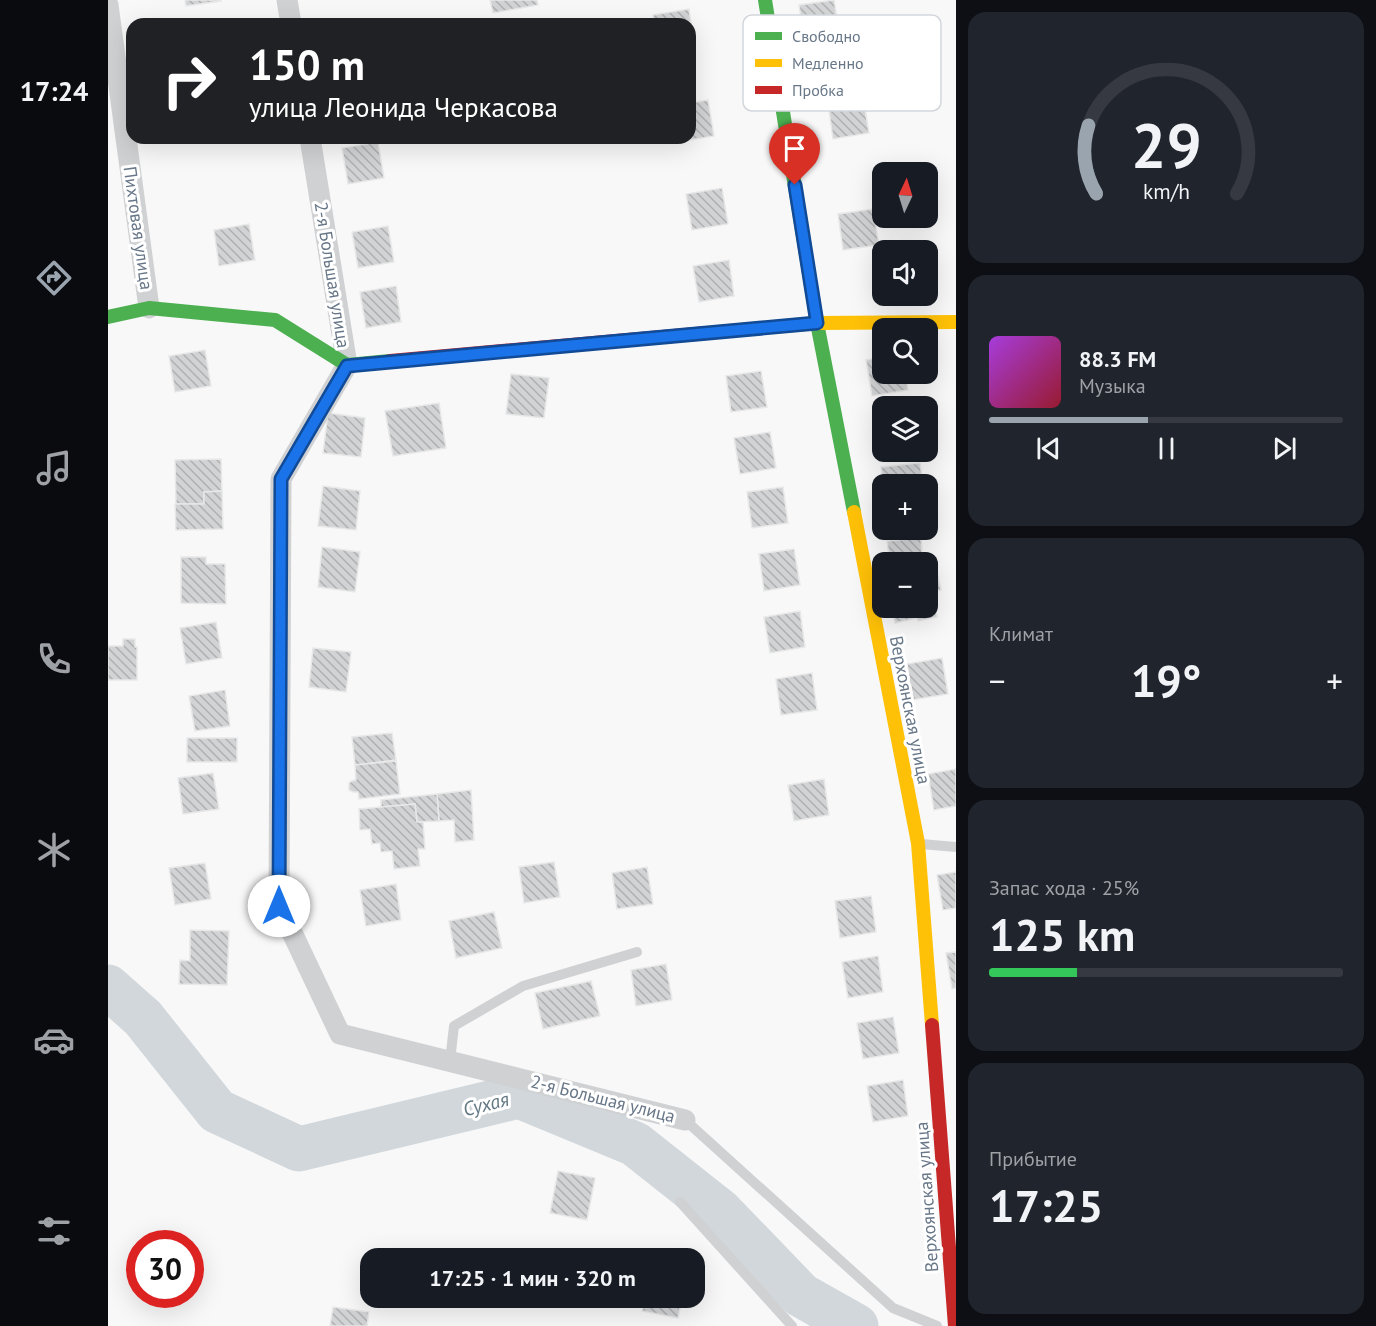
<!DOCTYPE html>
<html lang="ru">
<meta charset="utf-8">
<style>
:root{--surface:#171b24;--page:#20242c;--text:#f1f3f6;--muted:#9ea1a6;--line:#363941;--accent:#9aa4af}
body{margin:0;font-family:"PT Sans",sans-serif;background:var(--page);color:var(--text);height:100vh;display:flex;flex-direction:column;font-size:22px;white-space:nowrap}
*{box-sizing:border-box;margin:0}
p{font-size:20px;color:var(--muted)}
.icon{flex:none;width:33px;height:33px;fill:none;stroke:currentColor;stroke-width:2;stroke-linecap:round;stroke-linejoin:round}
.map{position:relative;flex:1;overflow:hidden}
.details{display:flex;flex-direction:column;gap:12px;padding:12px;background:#0d0f14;width:420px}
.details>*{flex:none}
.banner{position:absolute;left:18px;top:18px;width:570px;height:126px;border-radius:18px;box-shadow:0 6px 24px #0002;background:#202124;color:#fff;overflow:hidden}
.needle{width:39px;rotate:4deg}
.controls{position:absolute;left:764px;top:162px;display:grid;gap:12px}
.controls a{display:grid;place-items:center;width:66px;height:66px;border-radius:12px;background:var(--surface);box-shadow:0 6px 24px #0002;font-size:30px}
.speed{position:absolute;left:18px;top:1230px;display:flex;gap:12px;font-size:30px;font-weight:700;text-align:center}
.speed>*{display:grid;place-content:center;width:78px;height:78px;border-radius:50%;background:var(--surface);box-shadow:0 6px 24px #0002;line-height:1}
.speed .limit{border:9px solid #d22;background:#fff;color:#111}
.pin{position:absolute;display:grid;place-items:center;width:51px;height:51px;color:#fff;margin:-62px -26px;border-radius:50% 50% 50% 0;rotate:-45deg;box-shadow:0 0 6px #0007}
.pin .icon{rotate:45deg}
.me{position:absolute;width:66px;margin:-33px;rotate:0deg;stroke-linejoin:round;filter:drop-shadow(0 0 4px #0008)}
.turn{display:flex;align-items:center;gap:21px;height:126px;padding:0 24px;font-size:27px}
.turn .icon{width:78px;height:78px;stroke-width:2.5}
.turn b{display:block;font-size:42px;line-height:51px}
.big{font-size:45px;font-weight:600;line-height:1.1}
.details .tile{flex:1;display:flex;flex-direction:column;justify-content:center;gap:9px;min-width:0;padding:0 21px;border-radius:18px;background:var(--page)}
.details .dial{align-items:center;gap:0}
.dial svg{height:156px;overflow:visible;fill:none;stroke:var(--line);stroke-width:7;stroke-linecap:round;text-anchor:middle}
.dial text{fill:var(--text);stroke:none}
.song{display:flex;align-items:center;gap:18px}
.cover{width:72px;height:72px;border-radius:9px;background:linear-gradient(135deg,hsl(280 70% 55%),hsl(350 70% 35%))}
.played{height:6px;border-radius:3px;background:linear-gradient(90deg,var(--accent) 45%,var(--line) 45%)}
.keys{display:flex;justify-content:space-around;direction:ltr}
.heat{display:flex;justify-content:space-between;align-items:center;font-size:33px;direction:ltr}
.charge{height:9px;border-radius:4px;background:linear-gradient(90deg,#34c759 25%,var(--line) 0)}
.trip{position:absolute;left:252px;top:1248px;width:345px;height:60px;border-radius:18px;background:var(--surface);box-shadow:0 6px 24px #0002;font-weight:600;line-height:60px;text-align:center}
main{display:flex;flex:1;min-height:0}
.dock{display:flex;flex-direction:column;width:108px;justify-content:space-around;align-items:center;background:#090b0e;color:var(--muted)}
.dock .icon{width:42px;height:42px}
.dock .active{color:var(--accent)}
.dock b{font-size:27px;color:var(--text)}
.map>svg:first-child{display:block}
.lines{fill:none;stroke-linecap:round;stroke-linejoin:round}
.river{stroke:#d1d7db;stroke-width:45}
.building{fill:url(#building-back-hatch);stroke:#e8e8e8;stroke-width:1.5}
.lane{stroke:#d0d1d3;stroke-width:10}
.street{stroke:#d0d1d3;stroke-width:21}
.fast{stroke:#4caf50;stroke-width:14}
.slow{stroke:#ffc107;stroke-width:14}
.jam{stroke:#c62828;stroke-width:14}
.route-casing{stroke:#114b97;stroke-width:15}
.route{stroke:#1a73e8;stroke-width:10}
.labels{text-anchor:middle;stroke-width:6;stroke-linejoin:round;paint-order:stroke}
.street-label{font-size:18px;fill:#687788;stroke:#fff}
.water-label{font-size:20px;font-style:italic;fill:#647883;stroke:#fff}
.key{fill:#fff;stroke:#d2d6db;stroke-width:1.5}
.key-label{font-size:16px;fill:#687788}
</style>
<main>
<nav class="dock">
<b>17:24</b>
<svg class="icon active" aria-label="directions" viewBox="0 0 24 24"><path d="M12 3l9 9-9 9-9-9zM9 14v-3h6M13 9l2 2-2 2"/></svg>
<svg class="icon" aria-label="music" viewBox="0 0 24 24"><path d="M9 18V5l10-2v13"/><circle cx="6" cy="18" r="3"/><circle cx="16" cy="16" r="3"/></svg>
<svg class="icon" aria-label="phone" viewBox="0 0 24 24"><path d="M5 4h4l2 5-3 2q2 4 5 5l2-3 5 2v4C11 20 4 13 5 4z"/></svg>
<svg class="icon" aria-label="climate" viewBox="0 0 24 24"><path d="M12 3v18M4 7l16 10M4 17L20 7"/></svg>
<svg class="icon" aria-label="car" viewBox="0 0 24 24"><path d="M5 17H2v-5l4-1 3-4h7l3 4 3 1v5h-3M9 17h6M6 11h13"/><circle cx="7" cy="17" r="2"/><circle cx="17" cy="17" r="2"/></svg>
<svg class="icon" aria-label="filters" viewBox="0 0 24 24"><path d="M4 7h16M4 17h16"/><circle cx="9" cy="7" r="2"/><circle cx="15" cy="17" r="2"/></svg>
</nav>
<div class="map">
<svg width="848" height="1326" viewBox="0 0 848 1326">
<defs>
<pattern id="building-back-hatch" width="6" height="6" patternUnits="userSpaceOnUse" patternTransform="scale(1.5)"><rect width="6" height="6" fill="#d2d3d4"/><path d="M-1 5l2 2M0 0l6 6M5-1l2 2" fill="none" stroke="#aeb0b2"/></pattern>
</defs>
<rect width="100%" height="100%" fill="#f8f8f8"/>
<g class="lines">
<!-- river -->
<path class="river" d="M0,987L35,1018L109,1111L191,1149L411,1096L527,1144L613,1212L693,1295L748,1326"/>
</g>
<!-- building -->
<g class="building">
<path d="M77,0H113V1L78,6Z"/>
<path d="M382,0H429L430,5L385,13Z"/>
<path d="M726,0L732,36L696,41L691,5Z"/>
<path d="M581,9L586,45L582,46V24H546L545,15Z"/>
<path d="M755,97L761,133L725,139L720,103Z"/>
<path d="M600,100L606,136L570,142V138H582V103Z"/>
<path d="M270,142L276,178L240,184L234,148Z"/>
<path d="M614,188L620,224L584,230L578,194Z"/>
<path d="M765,209L771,245L735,250L730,214Z"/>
<path d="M141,224L147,260L111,266L106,230Z"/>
<path d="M280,226L286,262L250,268L244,232Z"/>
<path d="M621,260L626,296L591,302L585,266Z"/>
<path d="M288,286L293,322L258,328L252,292Z"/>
<path d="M97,350L103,386L67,392L61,356Z"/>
<path d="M774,357V374H797L800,390L764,396L758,360Z"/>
<path d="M653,371L659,407L623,412L618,376Z"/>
<path d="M403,374L441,378L436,418L398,414Z"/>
<path d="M331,403L338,448L285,456L277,411Z"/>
<path d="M220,413L257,418L253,457L215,453Z"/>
<path d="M662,432L668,468L632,474L626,438Z"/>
<path d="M113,459L114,491L96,492V504H68L67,460Z"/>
<path d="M812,463L815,484H775L773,467Z"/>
<path d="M215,486L252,491L248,530L210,526Z"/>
<path d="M675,487L680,523L644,528L639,492Z"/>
<path d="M114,491L115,529L68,530L67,504H96V492Z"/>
<path d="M813,538L814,553L781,556L779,541Z"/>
<path d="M214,547L252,552L247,592L210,587Z"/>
<path d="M686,549L692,585L656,591L651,554Z"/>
<path d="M73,557H98V564H117L118,604L73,603Z"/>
<path d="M827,562L833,590L824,592L829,617L810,621L809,618L787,623L784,608H819V564Z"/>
<path d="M692,611L697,647L662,653L656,617Z"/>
<path d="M108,622L114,658L78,664L72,628Z"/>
<path d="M15,639H27V647H29V680H0V646H15Z"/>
<path d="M205,648L243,652L238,692L201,687Z"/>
<path d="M834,658L840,694L804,700L799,664Z"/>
<path d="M704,673L709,710L673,715L668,679Z"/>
<path d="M117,690L122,726L87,731L81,696Z"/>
<path d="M284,733L288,760L247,765L244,737Z"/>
<rect x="79" y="738" width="50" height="24"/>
<path d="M288,761L292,794L251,799L250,792H245L241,790V783L244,781L248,780L247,765Z"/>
<path d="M848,769V806L826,810L820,774Z"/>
<path d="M105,773L111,809L75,814L70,778Z"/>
<path d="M716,779L721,815L686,821L680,785Z"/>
<path d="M363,790L366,840L347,842L346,820L331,821L329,794Z"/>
<path d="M329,794L331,821L309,822L307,804L273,807V800Z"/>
<path d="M307,804L309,822H315L317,849H310L312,866L286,869L284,851L273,852L272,843L264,844L262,829L252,830L251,809Z"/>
<path d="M446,862L452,897L416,903L411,867Z"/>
<path d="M97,863L103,899L67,905L61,868Z"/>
<path d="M539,867L545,904L509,909L504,873Z"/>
<path d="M848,872V908L835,910L829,875Z"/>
<path d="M288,884L293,920L258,926L252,890Z"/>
<path d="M763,896L768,932L732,938L727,901Z"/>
<path d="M386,912L394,948L348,958L341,921Z"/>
<path d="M82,930L121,931L119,985L71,984L72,960L82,961Z"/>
<path d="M848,952V988L844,989L838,953Z"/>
<path d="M770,956L775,992L740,998L734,962Z"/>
<path d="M558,964L564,1000L528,1006L523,970Z"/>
<path d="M483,981L492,1016L435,1029L427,993Z"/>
<path d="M785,1017L791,1053L755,1059L749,1023Z"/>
<path d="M795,1080L800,1116L765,1122L759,1086Z"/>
<path d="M450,1171L487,1178L479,1220L442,1213Z"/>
<path d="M537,1298H574L570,1318L534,1311Z"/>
<path d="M225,1307L261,1312L259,1326H222Z"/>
</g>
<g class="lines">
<!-- lane -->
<g class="lane">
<path d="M813,844L848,847"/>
<path d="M342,1061L346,1026L415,986L529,952"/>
<path d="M577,1120L785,1308L829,1326"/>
<path d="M572,1202L684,1326"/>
</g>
<!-- street -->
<g class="street">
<path d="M179,0L183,24"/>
<path d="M0,5L41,308"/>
<path d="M202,138L239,365L173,479L171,905L232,1034L577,1120"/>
</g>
<!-- fast -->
<g class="fast">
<path d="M657,0L709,323L746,512"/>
<path d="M0,317L41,308L167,320L239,365L282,361"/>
</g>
<!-- slow -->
<g class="slow">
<path d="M599,333L709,323L848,322"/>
<path d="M746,512L810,843L824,1025"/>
</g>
<!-- jam -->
<g class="jam">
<path d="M282,361L599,333"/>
<path d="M824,1025L847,1326"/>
</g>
</g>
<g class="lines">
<defs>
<path id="route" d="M171,906L173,479L239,366L709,323L687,185"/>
</defs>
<!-- route casing -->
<use href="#route" class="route-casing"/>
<!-- route -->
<use href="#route" class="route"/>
</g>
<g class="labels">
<!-- street labels -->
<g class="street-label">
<text transform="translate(30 228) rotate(82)" y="6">Пихтовая улица</text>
<text transform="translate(224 275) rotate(81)" y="6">2-я Большая улица</text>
<text transform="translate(802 710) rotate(79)" y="6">Верхоянская улица</text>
<text transform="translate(495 1099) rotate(14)" y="6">2-я Большая улица</text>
<text transform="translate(819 1197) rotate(-94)" y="6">Верхоянская улица</text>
</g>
<!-- water labels -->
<g class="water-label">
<text transform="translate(378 1104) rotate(-14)" y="7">Сухая</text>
</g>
</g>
<!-- legend -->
<rect x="635" y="15" width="198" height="96" rx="9" class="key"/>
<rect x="647" y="32" width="27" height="8" fill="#4caf50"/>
<rect x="647" y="59" width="27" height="8" fill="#ffc107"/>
<rect x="647" y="86" width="27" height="8" fill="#c62828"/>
<g class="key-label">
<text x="684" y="42">Свободно</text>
<text x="684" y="69">Медленно</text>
<text x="684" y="96">Пробка</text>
</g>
</svg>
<div class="controls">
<a><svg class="needle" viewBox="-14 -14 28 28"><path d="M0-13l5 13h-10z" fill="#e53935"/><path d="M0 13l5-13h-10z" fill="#9ea1a6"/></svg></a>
<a><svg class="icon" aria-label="sound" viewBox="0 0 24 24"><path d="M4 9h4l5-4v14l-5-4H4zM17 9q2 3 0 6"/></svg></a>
<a><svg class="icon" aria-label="search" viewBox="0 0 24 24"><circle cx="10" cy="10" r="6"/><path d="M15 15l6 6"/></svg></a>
<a><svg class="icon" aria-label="layers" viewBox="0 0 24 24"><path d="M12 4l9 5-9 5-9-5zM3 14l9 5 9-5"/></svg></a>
<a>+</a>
<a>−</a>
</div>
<div class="speed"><div class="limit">30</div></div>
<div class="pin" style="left:687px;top:185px;background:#d93025"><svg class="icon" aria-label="arrive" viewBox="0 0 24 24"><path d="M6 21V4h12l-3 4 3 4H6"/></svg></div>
<svg class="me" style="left:171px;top:906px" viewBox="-20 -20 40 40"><circle r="19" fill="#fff"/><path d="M0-13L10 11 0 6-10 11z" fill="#1a73e8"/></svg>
<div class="trip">17:25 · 1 мин · 320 m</div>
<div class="banner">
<div class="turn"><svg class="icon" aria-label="right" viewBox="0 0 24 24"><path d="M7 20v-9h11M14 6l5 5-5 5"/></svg><div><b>150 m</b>улица Леонида Черкасова</div></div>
</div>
</div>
<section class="details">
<div class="tile dial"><svg viewBox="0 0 100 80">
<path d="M14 69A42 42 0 1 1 86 69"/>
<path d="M14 69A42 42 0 0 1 10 34" stroke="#9aa4af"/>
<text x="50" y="56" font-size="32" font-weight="700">29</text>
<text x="50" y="72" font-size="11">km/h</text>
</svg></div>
<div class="tile">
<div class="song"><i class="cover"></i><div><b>88.3 FM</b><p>Музыка</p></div></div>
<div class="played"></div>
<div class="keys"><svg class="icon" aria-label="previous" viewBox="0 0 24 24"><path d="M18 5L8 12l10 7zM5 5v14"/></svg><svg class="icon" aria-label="pause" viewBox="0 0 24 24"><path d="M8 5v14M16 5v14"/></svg><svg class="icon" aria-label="next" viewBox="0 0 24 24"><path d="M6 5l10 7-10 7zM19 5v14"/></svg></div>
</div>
<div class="tile"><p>Климат</p>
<div class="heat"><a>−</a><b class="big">19°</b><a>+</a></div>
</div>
<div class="tile"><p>Запас хода · 25%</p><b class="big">125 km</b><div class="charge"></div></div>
<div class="tile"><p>Прибытие</p><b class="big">17:25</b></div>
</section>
</main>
